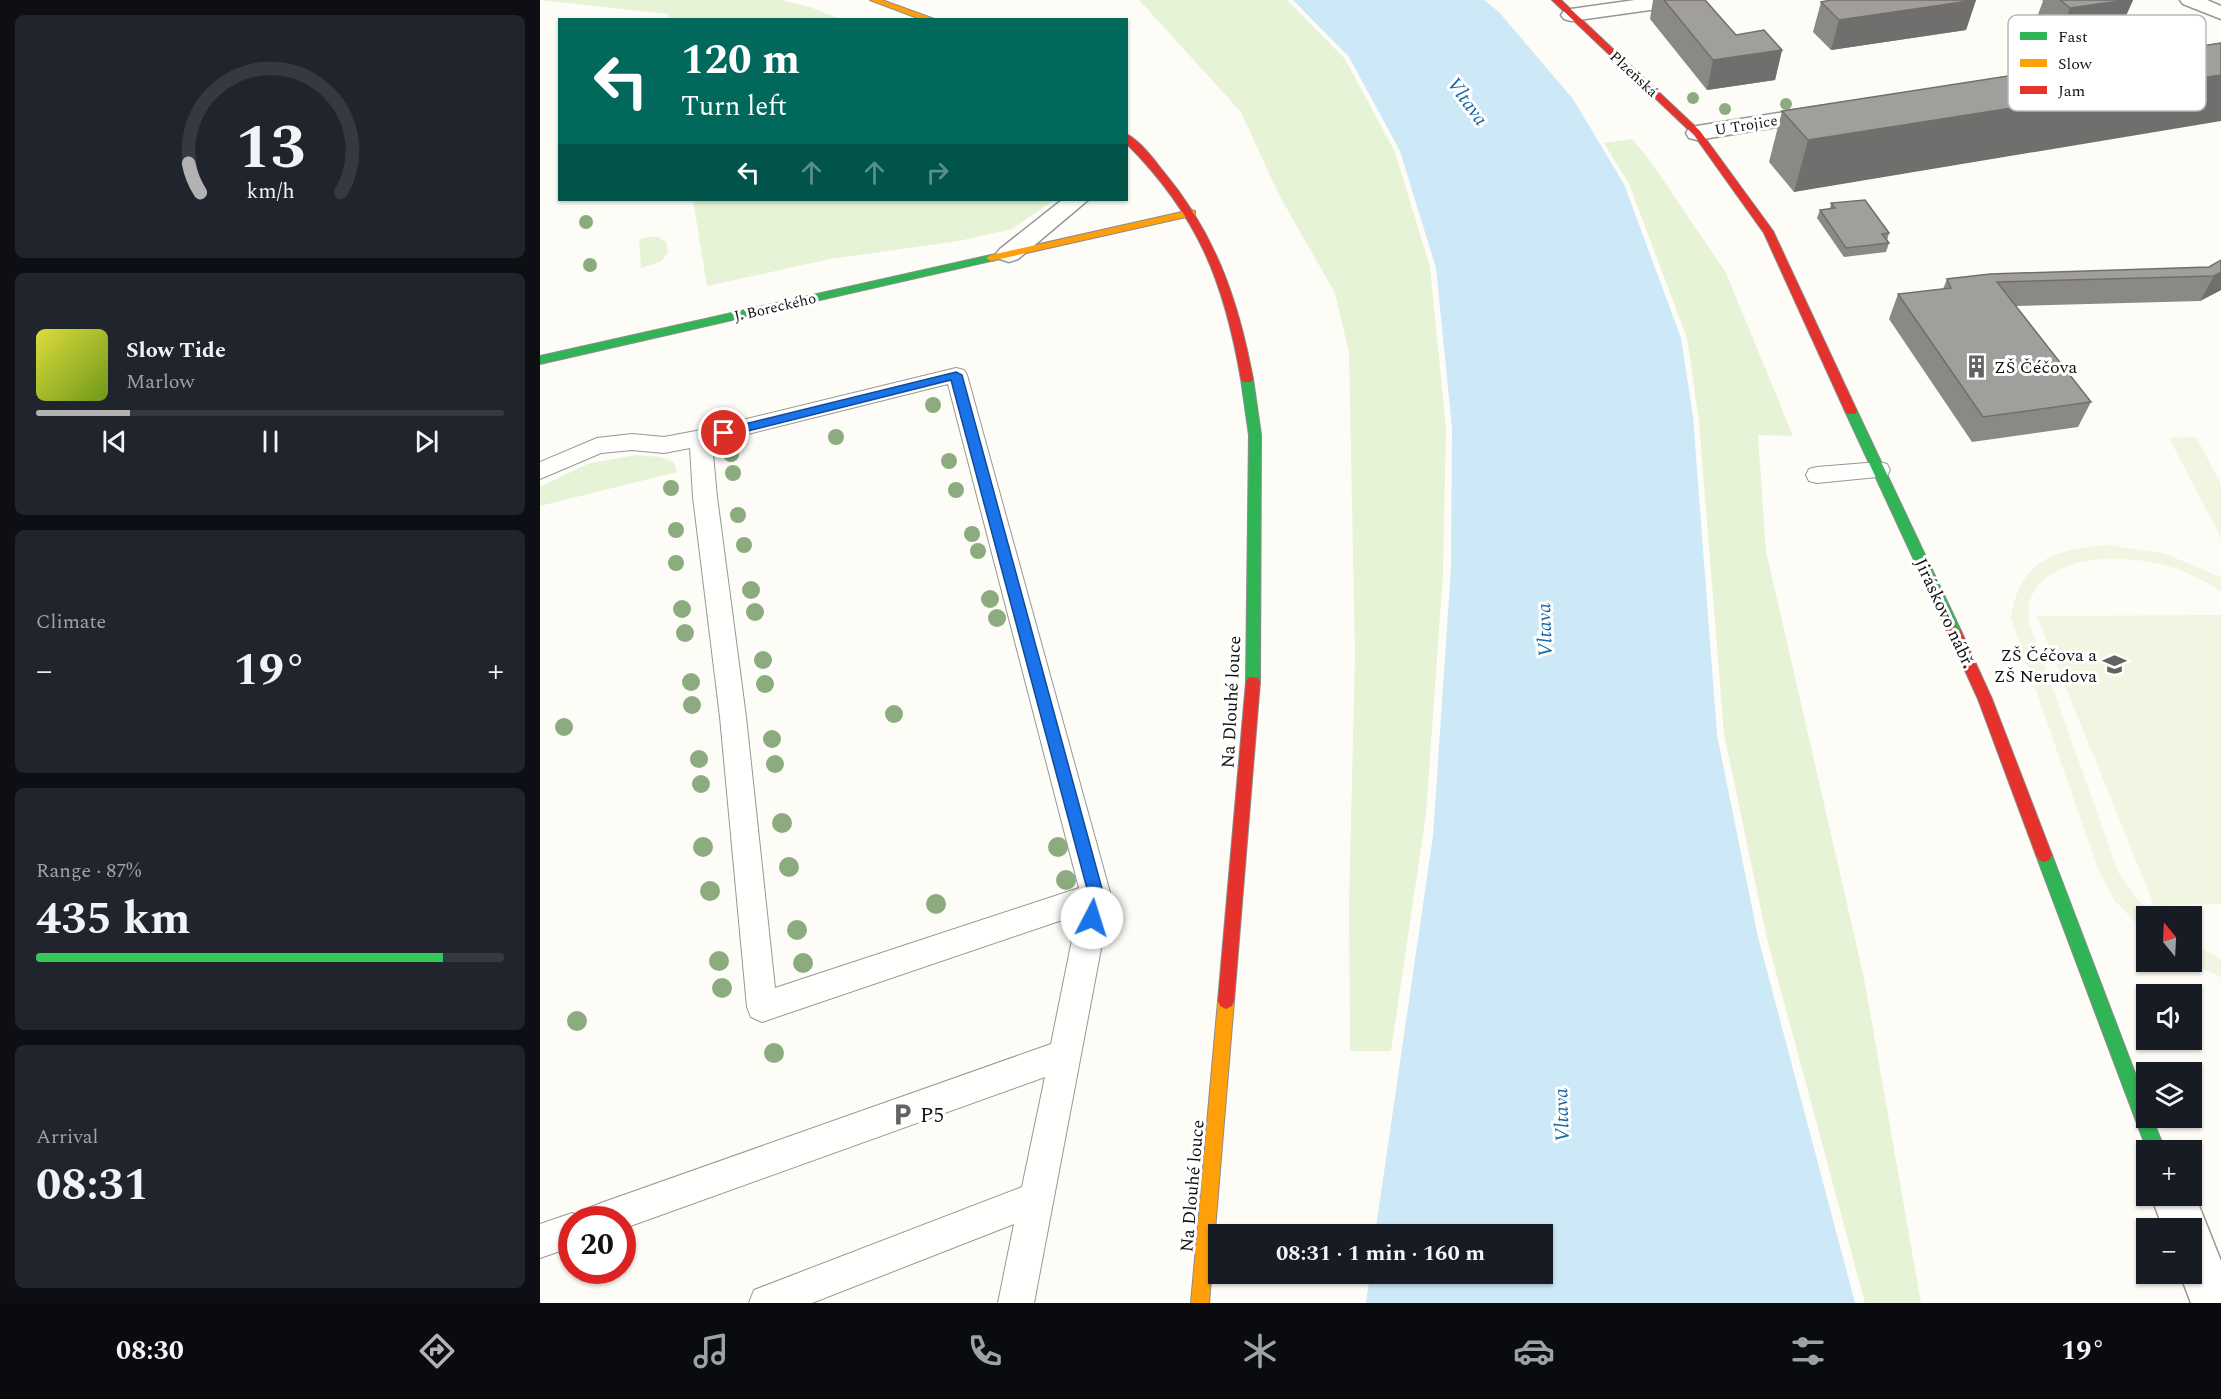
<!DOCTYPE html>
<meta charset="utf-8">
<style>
:root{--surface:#171b24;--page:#20242c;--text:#f1f3f6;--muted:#9ea1a6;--line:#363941;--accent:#b2b2b3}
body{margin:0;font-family:Spectral,serif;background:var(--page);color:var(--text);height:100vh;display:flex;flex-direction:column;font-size:22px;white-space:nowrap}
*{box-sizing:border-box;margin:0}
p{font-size:20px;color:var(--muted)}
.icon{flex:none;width:33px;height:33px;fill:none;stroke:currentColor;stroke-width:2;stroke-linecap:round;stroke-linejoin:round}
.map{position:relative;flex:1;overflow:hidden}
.panel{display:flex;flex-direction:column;gap:15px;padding:15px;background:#0d0f14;width:540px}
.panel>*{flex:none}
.guide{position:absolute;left:18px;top:18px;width:570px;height:183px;border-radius:0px;box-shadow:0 2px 4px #0004;background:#00695c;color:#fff;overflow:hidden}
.needle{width:39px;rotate:342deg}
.buttons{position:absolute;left:1596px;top:906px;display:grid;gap:12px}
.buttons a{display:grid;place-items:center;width:66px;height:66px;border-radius:0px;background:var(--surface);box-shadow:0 2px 4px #0004;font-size:30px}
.speed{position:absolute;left:18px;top:1206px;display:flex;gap:12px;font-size:30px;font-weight:700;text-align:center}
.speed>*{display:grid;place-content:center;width:78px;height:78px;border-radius:50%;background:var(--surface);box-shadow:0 2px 4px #0004;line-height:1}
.speed .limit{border:9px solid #d22;background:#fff;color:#111}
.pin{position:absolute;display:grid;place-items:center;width:51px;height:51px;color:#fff;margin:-26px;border:3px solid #fff;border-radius:50%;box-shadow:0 2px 6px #0007}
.me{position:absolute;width:66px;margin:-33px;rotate:5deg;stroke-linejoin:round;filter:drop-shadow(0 0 4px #0008)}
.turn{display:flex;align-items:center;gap:21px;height:126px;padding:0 24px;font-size:27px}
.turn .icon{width:78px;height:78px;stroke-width:2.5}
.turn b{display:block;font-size:42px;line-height:51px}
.lanes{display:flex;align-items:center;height:57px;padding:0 24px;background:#0003;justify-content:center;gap:30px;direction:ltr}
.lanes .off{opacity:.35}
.big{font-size:45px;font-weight:700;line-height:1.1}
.panel .widget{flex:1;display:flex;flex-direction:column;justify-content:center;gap:9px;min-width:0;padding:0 21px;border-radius:9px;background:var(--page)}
.panel .dial{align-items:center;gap:0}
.dial svg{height:156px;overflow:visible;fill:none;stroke:var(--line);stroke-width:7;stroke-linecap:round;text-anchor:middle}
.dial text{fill:var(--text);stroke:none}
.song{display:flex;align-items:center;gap:18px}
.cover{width:72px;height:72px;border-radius:9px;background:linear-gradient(135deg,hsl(60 70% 55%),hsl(80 70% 35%))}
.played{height:6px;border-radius:3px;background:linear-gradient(90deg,var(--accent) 20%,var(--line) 20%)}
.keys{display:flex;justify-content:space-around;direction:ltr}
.heat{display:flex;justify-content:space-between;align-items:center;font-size:33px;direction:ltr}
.charge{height:9px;border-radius:4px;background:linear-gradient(90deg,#34c759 87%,var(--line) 0)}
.trip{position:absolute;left:668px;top:1224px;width:345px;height:60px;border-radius:0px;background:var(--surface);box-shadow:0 2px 4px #0004;font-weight:700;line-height:60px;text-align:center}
.dock{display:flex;height:96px;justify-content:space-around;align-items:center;background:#090b0e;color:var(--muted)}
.dock .icon{width:42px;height:42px}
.dock .current{color:var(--accent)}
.dock b{font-size:27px;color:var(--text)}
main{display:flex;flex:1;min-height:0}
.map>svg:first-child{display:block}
.green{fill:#e7f3d7}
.pitch{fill:#f0f6e1}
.water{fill:#cde8f7}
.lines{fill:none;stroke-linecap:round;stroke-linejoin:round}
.lane-casing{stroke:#979795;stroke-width:2}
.street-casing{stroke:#979795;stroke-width:3}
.fast-casing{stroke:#8e8d8b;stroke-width:2}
.slow-casing{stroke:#8e8d8b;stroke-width:2}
.jam-casing{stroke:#8e8d8b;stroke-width:2}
.lane{fill:#fffffe;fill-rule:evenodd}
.street{fill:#fffffe;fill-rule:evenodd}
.fast{fill:#30b455;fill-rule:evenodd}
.slow{fill:#ff9f0a;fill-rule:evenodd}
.jam{fill:#e5322d;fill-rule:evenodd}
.tree{fill:#8cac80}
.wall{fill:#8a8986}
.shaded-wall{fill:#716f6d}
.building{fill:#a19f9c;stroke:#716f6d;stroke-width:1.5}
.route{fill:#1a73e8;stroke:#114b97;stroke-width:1.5}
.labels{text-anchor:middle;stroke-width:6;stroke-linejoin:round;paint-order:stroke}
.far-street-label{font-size:15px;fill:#111;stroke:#fff}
.poi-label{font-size:18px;fill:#111;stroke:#fff;text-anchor:start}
.street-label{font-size:18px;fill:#111;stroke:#fff}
.water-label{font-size:20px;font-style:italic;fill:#1768a6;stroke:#fff}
.near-poi-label{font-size:21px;fill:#111;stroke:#fff;text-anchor:start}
.key{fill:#fff;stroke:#b8b8b8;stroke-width:1.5}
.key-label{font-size:16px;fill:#111}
</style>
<main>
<section class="panel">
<div class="widget dial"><svg viewBox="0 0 100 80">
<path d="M14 69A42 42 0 1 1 86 69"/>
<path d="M14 69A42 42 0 0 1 8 54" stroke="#b2b2b3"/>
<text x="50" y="56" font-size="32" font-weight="700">13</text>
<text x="50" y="72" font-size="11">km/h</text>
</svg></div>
<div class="widget">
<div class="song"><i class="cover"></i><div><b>Slow Tide</b><p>Marlow</p></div></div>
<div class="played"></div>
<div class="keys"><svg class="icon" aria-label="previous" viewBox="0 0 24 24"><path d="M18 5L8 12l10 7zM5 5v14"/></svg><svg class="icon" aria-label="pause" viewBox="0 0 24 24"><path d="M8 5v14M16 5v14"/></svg><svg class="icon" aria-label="next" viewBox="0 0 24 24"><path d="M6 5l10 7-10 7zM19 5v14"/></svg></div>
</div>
<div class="widget"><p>Climate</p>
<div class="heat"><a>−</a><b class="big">19°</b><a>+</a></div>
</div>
<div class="widget"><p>Range · 87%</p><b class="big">435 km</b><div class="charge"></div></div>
<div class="widget"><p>Arrival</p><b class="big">08:31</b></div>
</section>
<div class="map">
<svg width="1681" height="1303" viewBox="0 0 1681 1303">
<rect width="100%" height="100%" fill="#fdfcf7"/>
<!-- green -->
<g class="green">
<path d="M0,0H241L270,7L300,19H129L128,14Z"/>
<path d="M599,0H747L805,59L855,152L890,267L906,428L903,574L886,814L851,1051H810L809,905L815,655L809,353L795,293L738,193L701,112Z"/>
<path d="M1092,139L1109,159L1186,273L1253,436L1218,435L1226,551L1324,978L1381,1303H1325L1227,939L1184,734L1159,422L1147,338L1089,184L1064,143Z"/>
<path d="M153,200H514L472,229L419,241L290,259L167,286Z"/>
<path d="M107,237H118L126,242L128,252L122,261L101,268L99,240Z"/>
<path d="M95,455L120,457L134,463L137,472L0,506V487L47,464Z"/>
</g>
<!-- pitch -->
<g class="pitch">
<path d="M1656,437L1681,484V538L1629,438Z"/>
<path d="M1566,545L1623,553L1681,577V591C1665,581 1646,571 1627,566C1587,554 1505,551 1489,603C1488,608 1489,616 1489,622L1579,874L1598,900L1615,916H1606V933L1574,900L1558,869L1471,618C1479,561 1513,550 1566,545Z"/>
<path d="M1681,615V904L1614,905L1497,616Z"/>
<path d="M1652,944L1681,959V977L1649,962H1652Z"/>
</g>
<!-- water -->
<path class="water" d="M753,0H944L959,12L1033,99L1084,184L1141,338L1153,416L1177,735L1218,937L1315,1303H826L830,1274H1002V1234H835L893,836L911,568L912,428L896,268L860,151L809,57Z"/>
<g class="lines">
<defs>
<g id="lane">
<path d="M416,368L424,370L427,375L571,896L494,1303H458L474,1224L272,1303H209L214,1290L482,1187L505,1077L82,1229V1220H32V1247L0,1258V1224L32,1213L44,1219L49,1208L61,1203L511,1044L537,915L222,1022L211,1017L207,1007L180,717L153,497L150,448L124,453L92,450L61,453L0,479V462L57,438L92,434L124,437L161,430ZM408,384L539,888L235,988L206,717L177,497L172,443Z"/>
<path d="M1339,462L1347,464L1350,470L1347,476L1277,483L1269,481L1266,475L1269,469L1277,467Z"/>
</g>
<g id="street">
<path d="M1095,0H1149L1146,4L1139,6L1031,21L1024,19L1021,15L1024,11L1031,9Z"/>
<path d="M1640,0H1667L1681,6V19L1643,4Z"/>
<path d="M1283,106L1291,108L1294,113L1291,118L1157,140L1149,138L1146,133L1149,128L1157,126Z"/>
<path d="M522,200H548L478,259L469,262L460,259L456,254L460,249Z"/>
<path d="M1652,1188L1681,1261V1303H1651L1640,1274H1652V1228H1623L1611,1196H1652Z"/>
</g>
<g id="fast">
<path d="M451,255L456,258L455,260L0,364V356Z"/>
<path d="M707,375L713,379L721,435L720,682L718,686H708L706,682L709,435L701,379Z"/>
<path d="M1311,407L1317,411L1421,631L1419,635H1409L1407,631L1305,411Z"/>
<path d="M1504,848L1509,850L1512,855L1606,1102V1118H1612L1625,1150H1607L1496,855L1499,850Z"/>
</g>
<g id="slow">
<path d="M330,0H342L397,20H383Z"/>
<path d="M651,210L655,211V215L451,261L446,258L451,255Z"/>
<path d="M686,993L692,996L694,1001L669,1303H651L678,1001L680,996Z"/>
</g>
<g id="jam">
<path d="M1012,0H1021L1160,131L1233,231L1317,411L1315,414H1307L1305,411L1224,233L1154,135Z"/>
<path d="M586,134C600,141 613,158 622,170C675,233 698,299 713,379L711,382H703L701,379C684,281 658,215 586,143Z"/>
<path d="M1414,626L1421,631L1452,699L1512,855L1509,860L1504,862L1499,860L1496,855L1438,699L1407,631Z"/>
<path d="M713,677L718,678L720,682L694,1001L692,1006L686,1009L680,1006L678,1001L706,682L708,678Z"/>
</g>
</defs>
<!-- lane casing -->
<use href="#lane" class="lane-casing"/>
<!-- street casing -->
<use href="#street" class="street-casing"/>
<!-- fast casing -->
<use href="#fast" class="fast-casing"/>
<!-- slow casing -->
<use href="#slow" class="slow-casing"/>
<!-- jam casing -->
<use href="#jam" class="jam-casing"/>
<!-- lane -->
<use href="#lane" class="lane"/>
<!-- street -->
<use href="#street" class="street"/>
<!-- fast -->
<use href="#fast" class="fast"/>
<!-- slow -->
<use href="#slow" class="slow"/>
<!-- jam -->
<use href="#jam" class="jam"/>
</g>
<!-- trees -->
<g class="tree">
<circle cx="1153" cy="98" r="6"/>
<circle cx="1246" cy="104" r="6"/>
<circle cx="1185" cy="109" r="6"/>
<circle cx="46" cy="222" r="7"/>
<circle cx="50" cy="265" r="7"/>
<circle cx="393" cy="405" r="8"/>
<circle cx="296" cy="437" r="8"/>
<circle cx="191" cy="454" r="8"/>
<circle cx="409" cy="461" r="8"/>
<circle cx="193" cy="473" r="8"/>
<circle cx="131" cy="488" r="8"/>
<circle cx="416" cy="490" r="8"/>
<circle cx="198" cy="515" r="8"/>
<circle cx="136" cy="530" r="8"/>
<circle cx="432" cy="534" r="8"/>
<circle cx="204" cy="545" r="8"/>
<circle cx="438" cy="551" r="8"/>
<circle cx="136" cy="563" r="8"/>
<circle cx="211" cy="590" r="9"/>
<circle cx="450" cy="599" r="9"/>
<circle cx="142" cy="609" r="9"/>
<circle cx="215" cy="612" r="9"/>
<circle cx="457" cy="618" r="9"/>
<circle cx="145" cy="633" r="9"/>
<circle cx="223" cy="660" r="9"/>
<circle cx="151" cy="682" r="9"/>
<circle cx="225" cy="684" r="9"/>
<circle cx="152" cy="705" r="9"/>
<circle cx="354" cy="714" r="9"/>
<circle cx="24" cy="727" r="9"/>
<circle cx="232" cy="739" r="9"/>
<circle cx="159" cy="759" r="9"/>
<circle cx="235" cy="764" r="9"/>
<circle cx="161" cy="784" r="9"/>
<circle cx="242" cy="823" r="10"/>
<circle cx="163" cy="847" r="10"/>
<circle cx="518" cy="847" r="10"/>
<circle cx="249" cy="867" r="10"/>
<circle cx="526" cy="880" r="10"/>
<circle cx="170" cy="891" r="10"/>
<circle cx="396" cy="904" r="10"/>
<circle cx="257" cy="930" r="10"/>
<circle cx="179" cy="961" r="10"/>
<circle cx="263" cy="963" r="10"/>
<circle cx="182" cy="988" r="10"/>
<circle cx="37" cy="1021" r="10"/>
<circle cx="234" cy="1053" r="10"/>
</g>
<!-- wall -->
<g class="wall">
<path d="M1113,0H1165L1196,35L1242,50L1235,80L1167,90L1110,19Z"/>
<path d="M1436,0L1426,30L1291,50L1273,32L1281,2Z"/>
<path d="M1502,0H1593L1580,29L1518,38L1496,20L1503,1Z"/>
<path d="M1681,43L1254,192L1229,162L1242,111Z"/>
<path d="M1291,203L1349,233L1347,241L1349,243L1346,252L1304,257L1277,218L1280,210L1290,209Z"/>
<path d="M1669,267L1681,290L1660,301L1476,306L1551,402L1538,427L1432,442L1349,319L1358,294L1403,289L1407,279Z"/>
</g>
<!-- shaded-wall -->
<g class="shaded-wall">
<path d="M1436,0L1426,30L1291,50L1299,20Z"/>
<path d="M1587,0H1593L1580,29L1518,38L1530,8Z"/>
<path d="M1242,50L1235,80L1167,90L1173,60Z"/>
<path d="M1681,75V121L1254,192L1268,140Z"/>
<path d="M1681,272V290L1660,301L1674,276Z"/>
</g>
<!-- building -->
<g class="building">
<path d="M1124,0H1165L1196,35L1224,30L1242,50L1173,60Z"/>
<path d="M1291,0H1436L1299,20L1281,2Z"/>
<path d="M1520,0H1587L1530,8Z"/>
<path d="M1681,43V75L1268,140L1242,111Z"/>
<path d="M1325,200L1349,233L1342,234L1349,243L1306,248L1280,210L1295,208L1291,203Z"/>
<path d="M1681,260V272L1674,276L1457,282L1551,402L1443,417L1358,294L1411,288L1407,279L1450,274L1669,267Z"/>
</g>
<!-- route -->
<path class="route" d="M416,372L422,375L564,896L557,923L552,925L546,923L544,918L549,896L411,380L184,437L179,433L184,429Z"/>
<!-- icons -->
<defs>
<symbol id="building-bare" viewBox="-9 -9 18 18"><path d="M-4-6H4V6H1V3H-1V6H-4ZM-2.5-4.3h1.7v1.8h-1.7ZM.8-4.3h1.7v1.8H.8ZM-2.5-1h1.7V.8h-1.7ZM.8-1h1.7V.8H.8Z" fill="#646362" stroke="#fff" stroke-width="2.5" paint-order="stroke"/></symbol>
<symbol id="school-bare" viewBox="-9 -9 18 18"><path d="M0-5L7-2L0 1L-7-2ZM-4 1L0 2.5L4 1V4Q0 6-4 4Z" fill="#646362" stroke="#fff" stroke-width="2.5" paint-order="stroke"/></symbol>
<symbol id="parking-bare" viewBox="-9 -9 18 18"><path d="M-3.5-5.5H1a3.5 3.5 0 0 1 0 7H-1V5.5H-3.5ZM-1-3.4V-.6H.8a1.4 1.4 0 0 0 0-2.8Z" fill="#646362" stroke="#fff" stroke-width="2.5" paint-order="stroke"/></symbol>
</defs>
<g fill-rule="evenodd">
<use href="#building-bare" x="1420" y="350" width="33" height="33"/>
<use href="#school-bare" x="1558" y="648" width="33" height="33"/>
<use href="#parking-bare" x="346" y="1098" width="33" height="33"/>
</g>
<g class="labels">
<!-- far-street labels -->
<g class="far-street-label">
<text transform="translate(1094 74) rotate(43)" y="5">Plzeňská</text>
<text transform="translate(1206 125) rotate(-9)" y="5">U Trojice</text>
<text transform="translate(235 307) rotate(-13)" y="5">J. Boreckého</text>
</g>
<!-- poi labels -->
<g class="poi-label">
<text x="1454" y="373">ZŠ Čéčova</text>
<text x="1557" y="661" text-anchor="end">ZŠ Čéčova a<tspan x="1557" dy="21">ZŠ Nerudova</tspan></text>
</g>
<!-- street labels -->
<g class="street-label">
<text transform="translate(1405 613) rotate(65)" y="6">Jiráskovo nábř.</text>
<text transform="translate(691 702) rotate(-87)" y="6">Na Dlouhé louce</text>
<text transform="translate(652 1186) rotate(-85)" y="6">Na Dlouhé louce</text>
</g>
<!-- water labels -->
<g class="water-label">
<text transform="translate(928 101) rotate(54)" y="7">Vltava</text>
<text transform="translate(1004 630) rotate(-92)" y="7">Vltava</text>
<text transform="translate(1021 1115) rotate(-92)" y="7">Vltava</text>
</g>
<!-- near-poi labels -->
<g class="near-poi-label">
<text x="380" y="1122">P5</text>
</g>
</g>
<!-- legend -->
<rect x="1468" y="15" width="198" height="96" rx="9" class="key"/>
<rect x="1480" y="32" width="27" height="8" fill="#30b455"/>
<rect x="1480" y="59" width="27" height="8" fill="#ff9f0a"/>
<rect x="1480" y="86" width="27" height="8" fill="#e5322d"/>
<g class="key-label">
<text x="1518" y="42">Fast</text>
<text x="1518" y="69">Slow</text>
<text x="1518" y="96">Jam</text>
</g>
</svg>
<div class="buttons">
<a><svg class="needle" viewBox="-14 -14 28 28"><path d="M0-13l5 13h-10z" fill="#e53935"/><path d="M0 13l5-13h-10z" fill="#9ea1a6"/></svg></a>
<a><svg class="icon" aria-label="sound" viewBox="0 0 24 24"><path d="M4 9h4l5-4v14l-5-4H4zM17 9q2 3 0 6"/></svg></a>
<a><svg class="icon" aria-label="layers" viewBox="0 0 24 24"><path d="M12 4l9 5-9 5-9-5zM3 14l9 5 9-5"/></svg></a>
<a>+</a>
<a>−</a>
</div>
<div class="speed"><div class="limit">20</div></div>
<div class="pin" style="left:184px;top:433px;background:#d93025"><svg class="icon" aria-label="arrive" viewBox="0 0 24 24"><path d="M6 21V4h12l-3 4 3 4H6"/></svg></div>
<svg class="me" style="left:552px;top:918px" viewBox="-20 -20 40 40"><circle r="19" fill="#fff"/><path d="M0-13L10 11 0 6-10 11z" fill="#1a73e8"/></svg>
<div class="trip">08:31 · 1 min · 160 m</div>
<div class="guide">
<div class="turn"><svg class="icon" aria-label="left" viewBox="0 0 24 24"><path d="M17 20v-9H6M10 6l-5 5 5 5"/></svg><div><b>120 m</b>Turn left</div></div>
<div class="lanes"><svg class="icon" aria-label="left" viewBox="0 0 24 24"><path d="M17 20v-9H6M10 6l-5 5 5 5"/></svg><svg class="icon off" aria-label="ahead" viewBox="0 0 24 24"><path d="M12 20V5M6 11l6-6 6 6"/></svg><svg class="icon off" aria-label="ahead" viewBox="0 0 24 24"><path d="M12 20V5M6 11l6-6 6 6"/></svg><svg class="icon off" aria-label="right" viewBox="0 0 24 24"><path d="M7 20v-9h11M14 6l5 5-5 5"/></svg></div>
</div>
</div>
</main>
<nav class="dock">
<b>08:30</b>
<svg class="icon current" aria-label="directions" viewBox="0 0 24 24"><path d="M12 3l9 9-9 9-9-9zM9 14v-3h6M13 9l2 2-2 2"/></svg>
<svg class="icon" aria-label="music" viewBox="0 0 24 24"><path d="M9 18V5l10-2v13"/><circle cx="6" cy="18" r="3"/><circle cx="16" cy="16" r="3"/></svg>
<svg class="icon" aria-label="phone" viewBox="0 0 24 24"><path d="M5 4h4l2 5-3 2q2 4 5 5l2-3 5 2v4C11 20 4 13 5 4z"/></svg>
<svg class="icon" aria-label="climate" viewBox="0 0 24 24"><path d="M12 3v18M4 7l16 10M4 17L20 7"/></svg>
<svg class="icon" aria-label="car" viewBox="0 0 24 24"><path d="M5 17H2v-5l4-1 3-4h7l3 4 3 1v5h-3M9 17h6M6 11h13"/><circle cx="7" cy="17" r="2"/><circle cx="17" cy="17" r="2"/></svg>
<svg class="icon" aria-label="filters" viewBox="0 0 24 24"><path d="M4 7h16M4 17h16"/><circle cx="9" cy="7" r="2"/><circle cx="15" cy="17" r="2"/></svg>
<b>19°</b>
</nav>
